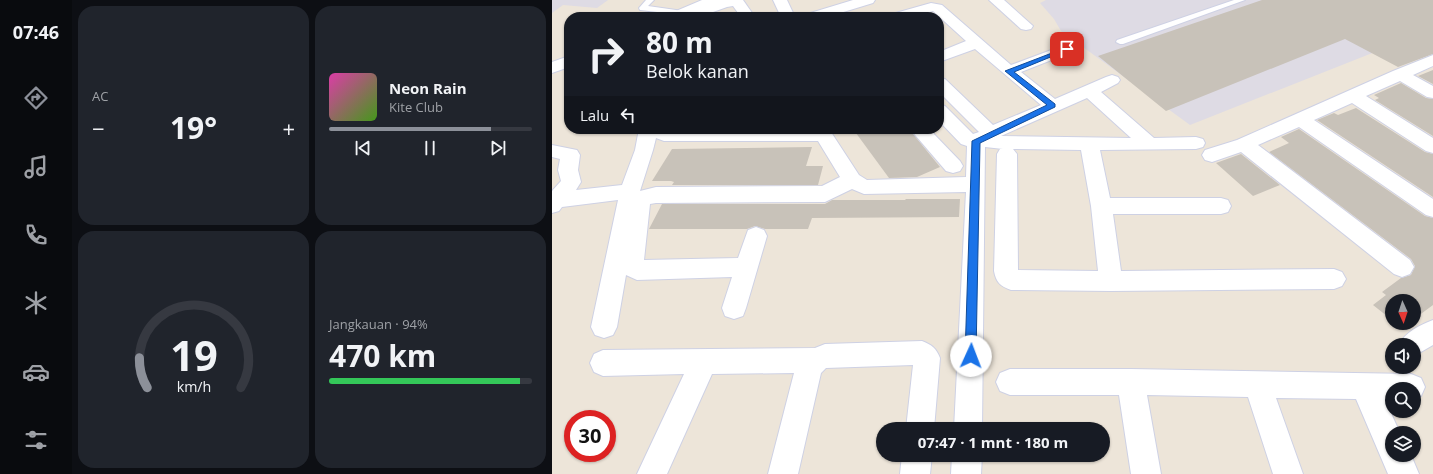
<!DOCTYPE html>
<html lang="id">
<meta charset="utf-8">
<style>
:root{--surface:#171b24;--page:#20242c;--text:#f1f3f6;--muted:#9ea1a6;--line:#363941;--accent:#8c9099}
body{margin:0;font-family:"Open Sans",sans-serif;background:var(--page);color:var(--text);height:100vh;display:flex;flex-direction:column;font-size:15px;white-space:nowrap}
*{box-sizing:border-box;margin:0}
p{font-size:13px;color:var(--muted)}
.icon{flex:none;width:22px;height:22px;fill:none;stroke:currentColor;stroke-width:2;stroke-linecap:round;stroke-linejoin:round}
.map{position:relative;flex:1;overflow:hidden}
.panel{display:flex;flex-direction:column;gap:6px;padding:6px;background:#0d0f14;width:480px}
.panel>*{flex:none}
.top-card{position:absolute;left:12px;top:12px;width:380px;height:122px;border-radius:16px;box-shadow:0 1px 3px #0004;background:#171b24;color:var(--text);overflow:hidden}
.needle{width:26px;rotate:177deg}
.fabs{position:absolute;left:833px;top:294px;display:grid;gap:8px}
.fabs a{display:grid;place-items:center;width:36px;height:36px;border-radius:50%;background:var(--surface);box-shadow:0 1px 3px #0004;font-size:20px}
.speed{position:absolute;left:12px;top:410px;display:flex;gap:8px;font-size:20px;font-weight:700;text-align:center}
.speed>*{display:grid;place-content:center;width:52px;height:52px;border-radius:50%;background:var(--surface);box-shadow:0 1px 3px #0004;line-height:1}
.speed .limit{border:6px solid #d22;background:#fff;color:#111}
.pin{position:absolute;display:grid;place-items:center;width:34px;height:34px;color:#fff;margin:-17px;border-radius:8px;box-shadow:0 2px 6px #0006}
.me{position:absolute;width:44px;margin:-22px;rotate:2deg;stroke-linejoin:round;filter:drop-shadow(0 0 3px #0008)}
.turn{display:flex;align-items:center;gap:14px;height:84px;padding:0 16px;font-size:18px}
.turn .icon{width:52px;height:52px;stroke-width:2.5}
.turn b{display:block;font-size:28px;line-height:34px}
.then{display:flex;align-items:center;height:38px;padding:0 16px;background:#0003;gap:8px;font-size:15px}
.big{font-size:30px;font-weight:700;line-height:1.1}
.panel .card{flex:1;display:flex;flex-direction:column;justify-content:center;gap:6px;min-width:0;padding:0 14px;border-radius:16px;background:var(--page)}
.panel .dial{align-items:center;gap:0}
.dial svg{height:104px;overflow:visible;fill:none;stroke:var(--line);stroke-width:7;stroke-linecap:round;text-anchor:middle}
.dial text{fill:var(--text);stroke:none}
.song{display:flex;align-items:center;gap:12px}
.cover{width:48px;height:48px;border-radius:6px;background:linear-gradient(135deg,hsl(320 70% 55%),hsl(100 70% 35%))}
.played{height:4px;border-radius:2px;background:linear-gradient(90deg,var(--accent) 80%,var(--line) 80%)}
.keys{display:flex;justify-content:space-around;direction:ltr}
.heat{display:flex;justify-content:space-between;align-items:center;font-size:22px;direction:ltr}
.charge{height:6px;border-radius:3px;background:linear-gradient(90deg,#34c759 94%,var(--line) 0)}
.panel .tiles{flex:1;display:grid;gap:6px;grid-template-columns:repeat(2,1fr)}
.trip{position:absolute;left:324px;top:422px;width:234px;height:40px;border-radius:20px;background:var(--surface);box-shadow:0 1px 3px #0004;font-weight:700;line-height:40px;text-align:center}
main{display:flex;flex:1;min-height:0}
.tabs{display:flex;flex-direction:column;width:72px;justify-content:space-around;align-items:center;background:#090b0e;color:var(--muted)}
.tabs .icon{width:28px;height:28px}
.tabs .current{color:var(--accent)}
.tabs b{font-size:18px;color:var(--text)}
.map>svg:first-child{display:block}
.industrial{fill:#dedbe4}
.building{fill:#c8c2b9}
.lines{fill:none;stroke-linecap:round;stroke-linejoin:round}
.service-casing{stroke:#ced1e4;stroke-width:2}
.minor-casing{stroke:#ced1e4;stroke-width:2}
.service{fill:#fff;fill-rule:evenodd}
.minor{fill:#fff;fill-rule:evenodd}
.route{fill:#1a73e8;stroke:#114b97}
</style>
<main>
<nav class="tabs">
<b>07:46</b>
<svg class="icon current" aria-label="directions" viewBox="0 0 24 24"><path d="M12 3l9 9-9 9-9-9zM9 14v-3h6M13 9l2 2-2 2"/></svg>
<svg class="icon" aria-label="music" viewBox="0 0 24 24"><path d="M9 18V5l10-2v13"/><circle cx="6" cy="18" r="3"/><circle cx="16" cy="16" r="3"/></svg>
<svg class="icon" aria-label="phone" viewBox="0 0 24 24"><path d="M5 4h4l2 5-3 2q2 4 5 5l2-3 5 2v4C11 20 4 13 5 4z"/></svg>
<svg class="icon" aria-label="climate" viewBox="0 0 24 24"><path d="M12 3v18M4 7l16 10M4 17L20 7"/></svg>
<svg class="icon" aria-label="car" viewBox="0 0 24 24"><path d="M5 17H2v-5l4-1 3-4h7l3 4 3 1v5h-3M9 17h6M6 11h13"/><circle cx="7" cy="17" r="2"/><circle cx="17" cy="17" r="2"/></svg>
<svg class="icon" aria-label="filters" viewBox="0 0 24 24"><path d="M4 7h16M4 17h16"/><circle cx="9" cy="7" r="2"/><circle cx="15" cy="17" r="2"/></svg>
</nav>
<section class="panel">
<div class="tiles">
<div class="card"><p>AC</p>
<div class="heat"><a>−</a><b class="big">19°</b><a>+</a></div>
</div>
<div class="card">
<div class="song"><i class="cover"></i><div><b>Neon Rain</b><p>Kite Club</p></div></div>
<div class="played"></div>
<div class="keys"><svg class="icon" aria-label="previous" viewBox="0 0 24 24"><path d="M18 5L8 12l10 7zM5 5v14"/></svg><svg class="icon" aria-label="pause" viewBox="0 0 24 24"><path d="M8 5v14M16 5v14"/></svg><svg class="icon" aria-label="next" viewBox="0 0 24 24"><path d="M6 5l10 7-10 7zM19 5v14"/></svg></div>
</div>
<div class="card dial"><svg viewBox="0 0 100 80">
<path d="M14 69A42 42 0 1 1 86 69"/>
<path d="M14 69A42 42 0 0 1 8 46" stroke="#8c9099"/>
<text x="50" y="56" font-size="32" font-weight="700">19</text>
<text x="50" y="72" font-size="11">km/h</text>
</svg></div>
<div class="card"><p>Jangkauan · 94%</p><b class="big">470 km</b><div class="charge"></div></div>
</div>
</section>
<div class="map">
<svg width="881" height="474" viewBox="0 0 881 474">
<rect width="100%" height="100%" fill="#ede5d9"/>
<!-- industrial -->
<g class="industrial">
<path d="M0,0H56L45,8L11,5L0,13Z"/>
<path d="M494,0H881V29L638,125L509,31L502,19L488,3Z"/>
</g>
<!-- building -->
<g class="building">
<path d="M710,0H881V54L846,67L793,39L614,111L546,56Z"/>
<path d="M881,70V84L866,76Z"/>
<path d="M849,83L874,98L881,99V136L823,100L827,98L822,95Z"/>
<path d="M804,108L873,152L881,154V197L765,120L782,113L786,115Z"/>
<path d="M301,129H357L388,167L365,177L337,178Z"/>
<path d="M747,129L873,216L881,218V305L862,319V301H840V320L821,305L834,295L830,292L849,278L859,275L863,266L859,259L717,152L737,143L729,137Z"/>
<path d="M260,147L254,166H271L266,185H120L122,182L119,181H100L120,149Z"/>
<path d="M689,154L728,185L701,196L664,163Z"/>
<path d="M353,199H408L407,217L260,218L256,229H213L203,226L195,229H97L110,204H273L280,200H354Z"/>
</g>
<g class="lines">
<defs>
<g id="service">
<path d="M94,0H102L96,6L131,11L135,13L131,15L88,10L87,8Z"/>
<path d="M682,0H693L571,44H568L564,42L565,40Z"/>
</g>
<g id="minor">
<path d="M150,0H191L203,17H189L181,6L175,7L150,16L144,13L134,17H115L117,14Z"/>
<path d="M221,0H235L243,17H229Z"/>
<path d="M301,0H323L321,3L275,17H253L255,14Z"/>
<path d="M437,0H452L481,26L479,29L474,30L469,29Z"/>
<path d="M379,3L390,5L459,65L510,46L515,44L520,46L523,49L520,52L469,72L503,99L554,77L560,75L566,77L568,80L566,83L549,92L602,138L644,137L651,139L653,143L651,147L644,149L548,150L558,198H669L676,200L679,206L676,212L669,214H561L569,271L782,269L790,272L794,279L790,286L782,289L559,291L459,290C448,286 444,282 442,271L445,154L448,149H451L433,147L430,429H402L414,192L312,194L300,189L273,202L104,203L98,204L92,260L186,258L196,230L204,227L212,230L215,236L194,308L191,316L182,319L173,316L170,308L180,277L85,280L74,275L65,327L61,335L52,338L43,335L39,327L66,200L10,207L7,211L0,213V191L9,181L6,170L8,159L0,157V145L25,150L28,155L26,170L29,182L24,190L70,185L83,150L87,129H277L307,175L315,180L414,177L415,146L409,144L387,121V104L393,106L421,134L427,132L387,92V78L393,79L441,125L489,105L423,49L387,62V52L414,41L381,11L360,17H338L340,14ZM535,98L579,138L449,136ZM104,138L112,141H266L288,177L270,186L104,187L88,191L101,150ZM461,149L529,150L539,206L546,271L466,270L465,154Z"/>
<path d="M881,55V66L861,75L881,86V98L875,97L848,81L814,96L881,138V153L874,151L800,103L762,120L881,199V217L874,215L747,127L706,145L858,260L862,267L858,274L850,277L842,274L689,152L660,162L653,160L650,155L653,150L685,140L841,71Z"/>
<path d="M17,56V67L0,73V62Z"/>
<path d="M358,129H377L408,161L411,166L408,171L401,173L394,171Z"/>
<path d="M881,320V345L862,356V345H847C853,332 868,325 881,320Z"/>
<path d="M370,341C380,345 384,348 388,358L382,429H354L361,365L274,368L269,373L246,474H216L242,373L160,374L115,474H85L132,374L51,376L42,372L38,363L42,354L51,350L263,348L273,344Z"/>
<path d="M458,369H579L859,374L869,378L873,387L869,396L862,399V389H840V400H833L848,433H840V455H859L867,474H836L804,399L724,398L751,474H721L696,397L595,395L609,474H579L567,395H458L448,391L444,382L448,373Z"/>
<path d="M350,455H380L378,474H348Z"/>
<path d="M400,455H430L429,474H399Z"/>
</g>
</defs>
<!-- service casing -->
<use href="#service" class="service-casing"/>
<!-- minor casing -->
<use href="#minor" class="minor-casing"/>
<!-- service -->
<use href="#service" class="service"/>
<!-- minor -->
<use href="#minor" class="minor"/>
</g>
<!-- route -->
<path class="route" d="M513,48L518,49L462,72L503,104V107L428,143L424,356L423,360L419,361L415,360L413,356L420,141L495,105L453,71Z"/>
</svg>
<div class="fabs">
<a><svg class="needle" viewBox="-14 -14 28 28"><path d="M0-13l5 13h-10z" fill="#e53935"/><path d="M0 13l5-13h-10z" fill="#9ea1a6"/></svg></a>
<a><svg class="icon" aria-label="sound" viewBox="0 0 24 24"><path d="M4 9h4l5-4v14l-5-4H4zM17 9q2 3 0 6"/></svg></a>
<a><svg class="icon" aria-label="search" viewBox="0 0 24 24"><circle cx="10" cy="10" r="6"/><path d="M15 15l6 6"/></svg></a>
<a><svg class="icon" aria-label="layers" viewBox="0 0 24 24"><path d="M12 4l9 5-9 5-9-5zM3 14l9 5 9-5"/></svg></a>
</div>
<div class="speed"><div class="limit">30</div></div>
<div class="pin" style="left:515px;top:49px;background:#d93025"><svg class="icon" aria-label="arrive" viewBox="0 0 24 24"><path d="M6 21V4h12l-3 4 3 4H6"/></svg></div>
<svg class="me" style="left:419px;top:356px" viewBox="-20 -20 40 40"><circle r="19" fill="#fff"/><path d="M0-13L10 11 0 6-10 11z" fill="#1a73e8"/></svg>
<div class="trip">07:47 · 1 mnt · 180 m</div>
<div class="top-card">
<div class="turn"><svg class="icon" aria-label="right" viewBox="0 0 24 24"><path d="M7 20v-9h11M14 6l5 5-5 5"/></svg><div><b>80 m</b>Belok kanan</div></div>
<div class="then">Lalu<svg class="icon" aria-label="left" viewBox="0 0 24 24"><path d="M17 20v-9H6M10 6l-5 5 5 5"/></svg></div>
</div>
</div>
</main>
